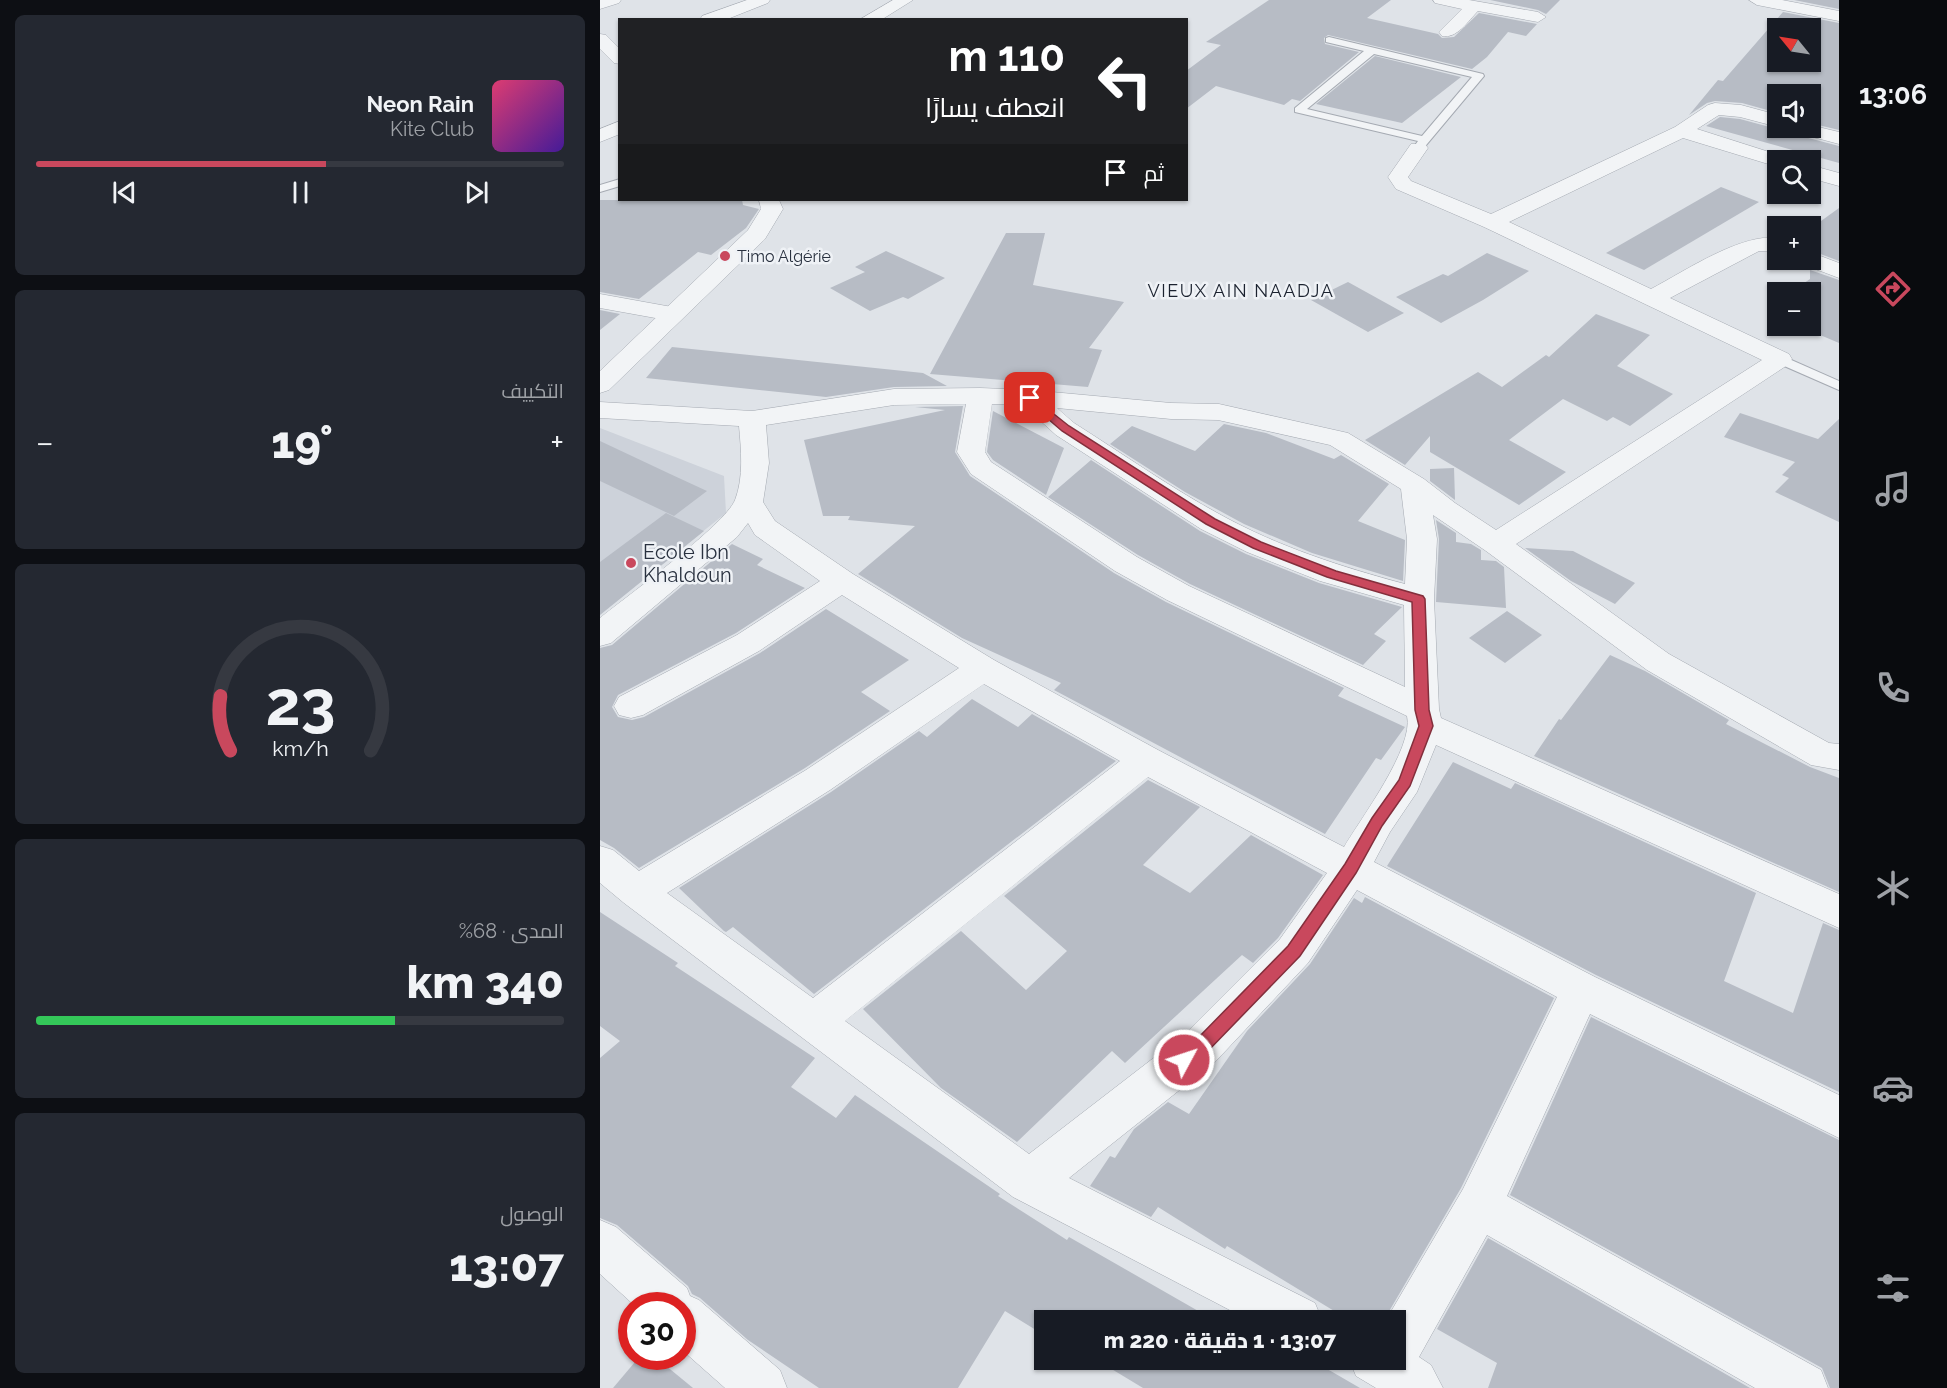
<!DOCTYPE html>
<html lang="ar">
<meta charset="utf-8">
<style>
:root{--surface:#171b24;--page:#242831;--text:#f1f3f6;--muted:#9ea1a6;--line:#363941;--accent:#c9485d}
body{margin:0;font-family:Raleway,Cairo,sans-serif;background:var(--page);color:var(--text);direction:rtl;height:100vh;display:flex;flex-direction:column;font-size:22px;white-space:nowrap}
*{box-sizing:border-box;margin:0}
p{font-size:20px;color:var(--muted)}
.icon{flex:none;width:33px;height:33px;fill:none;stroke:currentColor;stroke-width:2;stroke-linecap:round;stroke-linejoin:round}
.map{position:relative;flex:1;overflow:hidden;direction:ltr}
.sheet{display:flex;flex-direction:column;gap:15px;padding:15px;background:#0d0f14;width:600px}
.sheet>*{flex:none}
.hud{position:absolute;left:18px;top:18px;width:570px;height:183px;border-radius:0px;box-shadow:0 2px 4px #0004;direction:rtl;background:#202124;color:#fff;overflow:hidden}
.needle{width:39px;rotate:300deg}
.fabs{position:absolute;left:1167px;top:18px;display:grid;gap:12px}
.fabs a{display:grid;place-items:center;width:54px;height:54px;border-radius:0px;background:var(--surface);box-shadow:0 2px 4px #0004;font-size:30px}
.speed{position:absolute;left:18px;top:1292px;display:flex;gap:12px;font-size:30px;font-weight:700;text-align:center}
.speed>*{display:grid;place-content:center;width:78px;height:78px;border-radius:50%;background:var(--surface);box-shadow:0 2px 4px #0004;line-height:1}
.speed .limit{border:9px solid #d22;background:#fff;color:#111}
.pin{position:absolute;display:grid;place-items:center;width:51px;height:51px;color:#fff;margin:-26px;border-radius:12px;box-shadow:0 3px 9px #0006}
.me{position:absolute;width:66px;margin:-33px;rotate:50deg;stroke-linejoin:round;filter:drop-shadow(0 0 4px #0008)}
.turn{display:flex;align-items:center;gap:21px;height:126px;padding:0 24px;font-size:27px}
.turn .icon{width:78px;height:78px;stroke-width:2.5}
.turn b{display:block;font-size:42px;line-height:51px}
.then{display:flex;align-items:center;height:57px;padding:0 24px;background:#0003;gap:12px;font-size:22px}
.big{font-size:45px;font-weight:800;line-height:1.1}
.sheet .card{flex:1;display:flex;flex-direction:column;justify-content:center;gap:9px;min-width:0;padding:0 21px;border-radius:9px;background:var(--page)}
.sheet .dial{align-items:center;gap:0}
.dial svg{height:156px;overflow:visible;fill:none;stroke:var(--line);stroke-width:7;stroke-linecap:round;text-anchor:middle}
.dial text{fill:var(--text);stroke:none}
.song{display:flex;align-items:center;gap:18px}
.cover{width:72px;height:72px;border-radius:9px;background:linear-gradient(135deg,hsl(340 70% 55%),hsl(260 70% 35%))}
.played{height:6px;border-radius:3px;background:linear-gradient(90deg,var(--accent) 55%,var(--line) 55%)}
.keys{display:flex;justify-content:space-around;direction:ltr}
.heat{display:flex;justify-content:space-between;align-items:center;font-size:33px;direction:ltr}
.charge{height:9px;border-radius:4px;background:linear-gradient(90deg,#34c759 68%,var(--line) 0)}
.trip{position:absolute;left:434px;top:1310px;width:372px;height:60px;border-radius:0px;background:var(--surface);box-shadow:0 2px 4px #0004;font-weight:800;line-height:60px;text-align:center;direction:rtl}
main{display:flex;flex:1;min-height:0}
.dock{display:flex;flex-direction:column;width:108px;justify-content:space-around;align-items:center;background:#090b0e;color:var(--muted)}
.dock .icon{width:42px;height:42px}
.dock .current{color:var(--accent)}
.dock b{font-size:27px;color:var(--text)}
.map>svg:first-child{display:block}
.built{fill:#cdd2da}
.building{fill:#b7bcc5;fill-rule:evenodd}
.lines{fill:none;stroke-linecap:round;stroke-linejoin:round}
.service-casing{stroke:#a5aab2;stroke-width:2}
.minor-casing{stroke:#a5aab2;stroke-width:1}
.tertiary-casing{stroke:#a5aab2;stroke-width:1}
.service{fill:#f2f4f6;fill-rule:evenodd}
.minor{fill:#f2f4f6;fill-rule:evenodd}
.tertiary{fill:#f2f4f6;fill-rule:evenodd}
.route{fill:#c9485d;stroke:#832f3c;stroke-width:1.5}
.poi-dot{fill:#c9485d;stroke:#eff2f6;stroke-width:2}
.labels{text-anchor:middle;stroke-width:5;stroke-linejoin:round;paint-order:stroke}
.far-poi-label{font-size:16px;fill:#29313f;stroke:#eff2f6;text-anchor:start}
.far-quarter-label{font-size:18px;letter-spacing:1.5px;fill:#1b222f;stroke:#eff2f6}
.poi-label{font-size:20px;fill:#29313f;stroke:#eff2f6;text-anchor:start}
</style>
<main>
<nav class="dock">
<b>13:06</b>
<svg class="icon current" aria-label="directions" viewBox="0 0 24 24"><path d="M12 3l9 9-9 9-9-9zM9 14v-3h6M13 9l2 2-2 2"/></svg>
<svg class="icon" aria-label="music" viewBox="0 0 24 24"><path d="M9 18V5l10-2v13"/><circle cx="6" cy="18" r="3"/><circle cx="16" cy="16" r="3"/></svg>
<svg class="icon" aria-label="phone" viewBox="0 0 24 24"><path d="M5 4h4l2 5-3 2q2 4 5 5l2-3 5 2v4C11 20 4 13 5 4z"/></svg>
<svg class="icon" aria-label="climate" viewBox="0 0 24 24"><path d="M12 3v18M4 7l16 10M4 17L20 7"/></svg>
<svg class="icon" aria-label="car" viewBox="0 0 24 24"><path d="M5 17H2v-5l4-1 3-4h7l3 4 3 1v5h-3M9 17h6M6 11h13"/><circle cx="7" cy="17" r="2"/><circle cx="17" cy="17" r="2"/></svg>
<svg class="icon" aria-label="filters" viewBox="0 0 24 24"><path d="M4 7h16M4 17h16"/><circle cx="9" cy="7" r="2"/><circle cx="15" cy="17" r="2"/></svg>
</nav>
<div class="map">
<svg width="1239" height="1388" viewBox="0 0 1239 1388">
<rect width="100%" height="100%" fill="#dfe3e8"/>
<!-- built -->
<path class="built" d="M0,428L124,476L126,513L0,613Z"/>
<!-- building -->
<g class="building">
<path d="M669,0H791L767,18L838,34L842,38L854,37L879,13L937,24L926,36L908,32L887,57L872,69L728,35L724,38L725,44L759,52L700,101L692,99L684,105L616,86L586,109V71L621,45L606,42Z"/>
<path d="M890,0H960L946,14L938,10Z"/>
<path d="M1194,0H1239V9Z"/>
<path d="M1183,12L1239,23V130L1210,123V94H1178V113L1142,103L1115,101L1107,103L1089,115L1118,80L1123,81ZM1178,28H1210V62H1178Z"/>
<path d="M775,56L861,77L802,123L716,104Z"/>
<path d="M1120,117L1140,119L1177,129L1189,128L1193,134L1239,146V163L1106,126Z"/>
<path d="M1121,187L1159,202L1044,270L1006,253Z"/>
<path d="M0,200H142L143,205L159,209L146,228L111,255L98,252L39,299L0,292Z"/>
<path d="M1239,208V261L1210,250V229Z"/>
<path d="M406,233H445L433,285L524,302L489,348L502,350L488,387L330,374Z"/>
<path d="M286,251L345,278L308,299L303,297L270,311L230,288L265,272L255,267Z"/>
<path d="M887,253L929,271L883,300L841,323L796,297L843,274L848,276Z"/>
<path d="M1210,270L1239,280V343L1199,326H1210V292H1191L1210,279Z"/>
<path d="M748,282L804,313L768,332L711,300Z"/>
<path d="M0,310L20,314L0,330Z"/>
<path d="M996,314L1050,335L1017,366L1073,394L1030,426L1013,417L1007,421L963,399L909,440L966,472L919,505L830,452V436L805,465L765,440L878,372L902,387L946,355L949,357Z"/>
<path d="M72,347L323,373L347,386L294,387L226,397L46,378Z"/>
<path d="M363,406L355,452L370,476L514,573L566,602L744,688L738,696L805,727L781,760L776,758L725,834L454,690L461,683L362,638L258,574L315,526L248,520L250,516H223L204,440L345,410L315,407Z"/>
<path d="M393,411L464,448L446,495L393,460L387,452Z"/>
<path d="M1140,413L1218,439L1239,419V522L1175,492L1189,478L1182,475L1195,462L1124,437Z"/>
<path d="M624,424L666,433L734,459L741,455L789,484L758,521L805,540L803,581L712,553L644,524L585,492L510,444L532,426L595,451Z"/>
<path d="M0,441L68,473L107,491L74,516L0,481Z"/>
<path d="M491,460L600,531L646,554L719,583L802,607L774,634L786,641L763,665L590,584L538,555L448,497Z"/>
<path d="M854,468L855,500L830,481V469Z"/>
<path d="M66,513L104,531L0,615V562Z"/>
<path d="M836,520L856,533V542L871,544L881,550V560L896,561L904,567L906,608L836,602L839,539Z"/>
<path d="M132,544L163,559L157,565L205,588L136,633L18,695L12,707L18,717L32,720L44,717L160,653L226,609L309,660L261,692L290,711L205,768L39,868L14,848L0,840V648L12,645Z"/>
<path d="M925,548L973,551L1035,583L1015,604L971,581Z"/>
<path d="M907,611L942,635L905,663L869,638Z"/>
<path d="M1010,655L1045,671L1129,720L1126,724L1210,767L1239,778V892L934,756L959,719L961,720Z"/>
<path d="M372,699L418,727L432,714L516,761L214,994L133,927L126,932L124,931L79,888L231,792L319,731L327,737Z"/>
<path d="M853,762L911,789L915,783L1156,893L1124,981L1193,1013L1223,923L1239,930V1092L996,975L787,866Z"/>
<path d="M548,780L600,807L543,865L590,893L651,835L723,875L678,938L653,963L642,955L525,1063L512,1051L417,1142L341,1088L263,1009L361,931L426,990L467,951L404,896Z"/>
<path d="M765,897L954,998L861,1188L784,1320H749L627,1246L625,1249L558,1207L551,1217L490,1186L510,1156L515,1158L534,1129L568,1102L589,1114L647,1031L710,964L754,898L762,903Z"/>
<path d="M0,912L78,963L75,966L215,1058L191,1087L236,1118L255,1095L400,1194L398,1196L467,1240L469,1237L614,1320H444V1335L405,1311L358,1388H219L148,1340L100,1298L92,1294L88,1286L17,1225L0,1218V1058L20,1041L0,1026Z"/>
<path d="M991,1017L1239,1140V1388H1230L1222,1368L910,1195Z"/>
<path d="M888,1238L1150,1388H888L897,1363L837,1329Z"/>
<path d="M40,1356H54L93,1388H13Z"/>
<path d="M495,1359H710L760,1388H543Z"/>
</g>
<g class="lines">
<defs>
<g id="service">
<path d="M729,37L883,74L884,76L822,150H814L813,148L818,141L695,112V108L764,51L726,42V38ZM774,54L872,77L822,136L707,109Z"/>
<path d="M20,179V186L0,192V185Z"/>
<path d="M1180,355L1239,381V390L1175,362L1173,359L1175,356Z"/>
</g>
<g id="minor">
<path d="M0,0H21L19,3L0,9Z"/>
<path d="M147,0H170L168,3L125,20H100L102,16Z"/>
<path d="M833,0H869L938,12L946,17L938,22L878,11C868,21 857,39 842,36L839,32L862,9L835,3Z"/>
<path d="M1149,0H1182L1239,11V21L1157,5Z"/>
<path d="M0,34L6,35L20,49V64L14,63L0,49Z"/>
<path d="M1115,103L1141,105L1178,115V127L1140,117L1119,115L1097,129L1185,157L1188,160H1178V167L1083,138L909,222L1051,289C1085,271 1141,233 1178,238V252L1159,251L1070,298L1189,354L1192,359L1189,364L916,544L1069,654L1229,743L1239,744V770L1211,765L1047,670L886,551L833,515L837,539L834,599L839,709L841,718L1239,894V928L836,745L817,792L790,832L774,862L995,977L1239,1095V1138L990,1014L907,1196L1221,1370L1228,1388H1155L887,1235L819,1357L831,1365L843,1388H776L756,1376L749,1359H795V1320H786L863,1189L957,997L757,890L708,963L616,1061L469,1178L715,1303L722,1320H649L413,1197L24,903L0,883V846L13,850L39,871L206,770L359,668L242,595L159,651L43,715L31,718L19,715L14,706L19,697L137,635L220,581L155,535L148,523L137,537L11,643L0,646V618C26,597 125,525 135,500C144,477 141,449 139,426L0,418V402L152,411L294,389L380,388L430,390L571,403L619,404L748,433L824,479L855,503L896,530L1162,360L884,227L796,189L788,177L811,144H825L828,148L808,177L811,181L891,214L1075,127L1108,105ZM366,404L357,452L371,474L515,571L567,600L807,716C814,748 761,818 744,847L558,750L394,660L253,574L175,521L163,502L169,463L166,425L294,405ZM392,404L423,405L456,435L601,529L647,552L720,581L804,605L805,687L589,586L537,557L391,462L385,452ZM457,408L571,419L618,420L730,445L801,489L807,539L805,584C742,567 679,547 621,515C571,488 523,454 474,423ZM384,684L520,761L213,998L67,893L230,790ZM548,777L727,873L680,939L586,1033L429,1154L245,1021Z"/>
<path d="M20,121V134L0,142V129Z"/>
<path d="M1210,125L1239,132V144L1194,132L1191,128H1210Z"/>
<path d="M1210,165L1239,173V186L1210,178Z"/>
<path d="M1210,252L1239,263V278L1202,264L1199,260H1210Z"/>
<path d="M0,294L72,307L80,309L84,314L80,319L72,321L0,308Z"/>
<path d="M0,1220L16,1227L87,1288L90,1296L99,1300L180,1370L187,1388H125L82,1350V1305H34L0,1274Z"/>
</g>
<g id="tertiary">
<path d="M293,0H313L281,20H259Z"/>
<path d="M159,200H179L183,209L165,239L9,390L0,393V371L148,230L161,209Z"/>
</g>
</defs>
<!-- service casing -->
<use href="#service" class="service-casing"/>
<!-- minor casing -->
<use href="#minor" class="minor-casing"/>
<!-- tertiary casing -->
<use href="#tertiary" class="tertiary-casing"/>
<!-- service -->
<use href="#service" class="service"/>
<!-- minor -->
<use href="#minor" class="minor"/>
<!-- tertiary -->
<use href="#tertiary" class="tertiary"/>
</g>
<!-- route -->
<path class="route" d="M430,395L469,426L615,519L661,542L736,571L823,596L825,599L829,710L833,726L810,786L782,826L756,873L700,956L607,1052L584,1068L578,1066L575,1060L578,1054L595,1041L688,946L745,864L772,818L799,780L819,726L815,710L812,602L727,577L653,548L606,524L462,431L426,400V396Z"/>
<!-- markers -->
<g class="poi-dot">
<circle cx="125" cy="256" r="6"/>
<circle cx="31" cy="563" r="6"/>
</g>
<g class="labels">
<!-- far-poi labels -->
<g class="far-poi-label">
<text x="137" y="262">Timo Algérie</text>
</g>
<!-- far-quarter labels -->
<g class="far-quarter-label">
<text x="641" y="297">VIEUX AIN NAADJA</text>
</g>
<!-- poi labels -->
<g class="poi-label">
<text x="43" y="559">Ecole Ibn<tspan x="43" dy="23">Khaldoun</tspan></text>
</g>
</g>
</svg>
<div class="fabs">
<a><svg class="needle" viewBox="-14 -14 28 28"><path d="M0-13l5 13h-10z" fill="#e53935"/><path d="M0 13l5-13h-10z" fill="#9ea1a6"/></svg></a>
<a><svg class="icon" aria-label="sound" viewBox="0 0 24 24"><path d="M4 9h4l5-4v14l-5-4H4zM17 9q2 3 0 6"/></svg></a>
<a><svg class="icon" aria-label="search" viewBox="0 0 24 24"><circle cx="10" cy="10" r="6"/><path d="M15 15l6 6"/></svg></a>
<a>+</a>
<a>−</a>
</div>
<div class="speed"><div class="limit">30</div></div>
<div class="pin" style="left:430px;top:398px;background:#d93025"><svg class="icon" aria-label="arrive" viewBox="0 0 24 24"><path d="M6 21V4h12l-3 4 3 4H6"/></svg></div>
<svg class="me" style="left:584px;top:1060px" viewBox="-20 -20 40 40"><circle r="17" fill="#c9485d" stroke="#fff" stroke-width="3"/><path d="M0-11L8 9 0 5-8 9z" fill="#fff"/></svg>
<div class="trip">13:07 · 1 دقيقة · 220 m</div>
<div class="hud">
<div class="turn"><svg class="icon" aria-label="left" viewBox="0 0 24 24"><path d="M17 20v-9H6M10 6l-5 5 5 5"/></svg><div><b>110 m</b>انعطف يسارًا</div></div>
<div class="then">ثم<svg class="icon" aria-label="arrive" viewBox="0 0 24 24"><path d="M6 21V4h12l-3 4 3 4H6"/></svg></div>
</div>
</div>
<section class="sheet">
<div class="card">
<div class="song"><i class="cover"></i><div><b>Neon Rain</b><p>Kite Club</p></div></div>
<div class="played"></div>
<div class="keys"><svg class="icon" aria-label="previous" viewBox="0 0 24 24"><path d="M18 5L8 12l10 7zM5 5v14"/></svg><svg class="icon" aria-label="pause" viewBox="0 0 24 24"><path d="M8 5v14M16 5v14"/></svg><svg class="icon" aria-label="next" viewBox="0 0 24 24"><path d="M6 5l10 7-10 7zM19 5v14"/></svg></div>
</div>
<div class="card"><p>التكييف</p>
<div class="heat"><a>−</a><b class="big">19°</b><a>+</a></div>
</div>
<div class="card dial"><svg viewBox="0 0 100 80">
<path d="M14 69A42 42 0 1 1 86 69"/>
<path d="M14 69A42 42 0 0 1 9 41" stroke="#c9485d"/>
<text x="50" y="56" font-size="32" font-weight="700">23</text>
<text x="50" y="72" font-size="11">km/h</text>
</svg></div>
<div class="card"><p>المدى · 68%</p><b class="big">340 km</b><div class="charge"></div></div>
<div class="card"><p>الوصول</p><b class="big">13:07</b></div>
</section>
</main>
